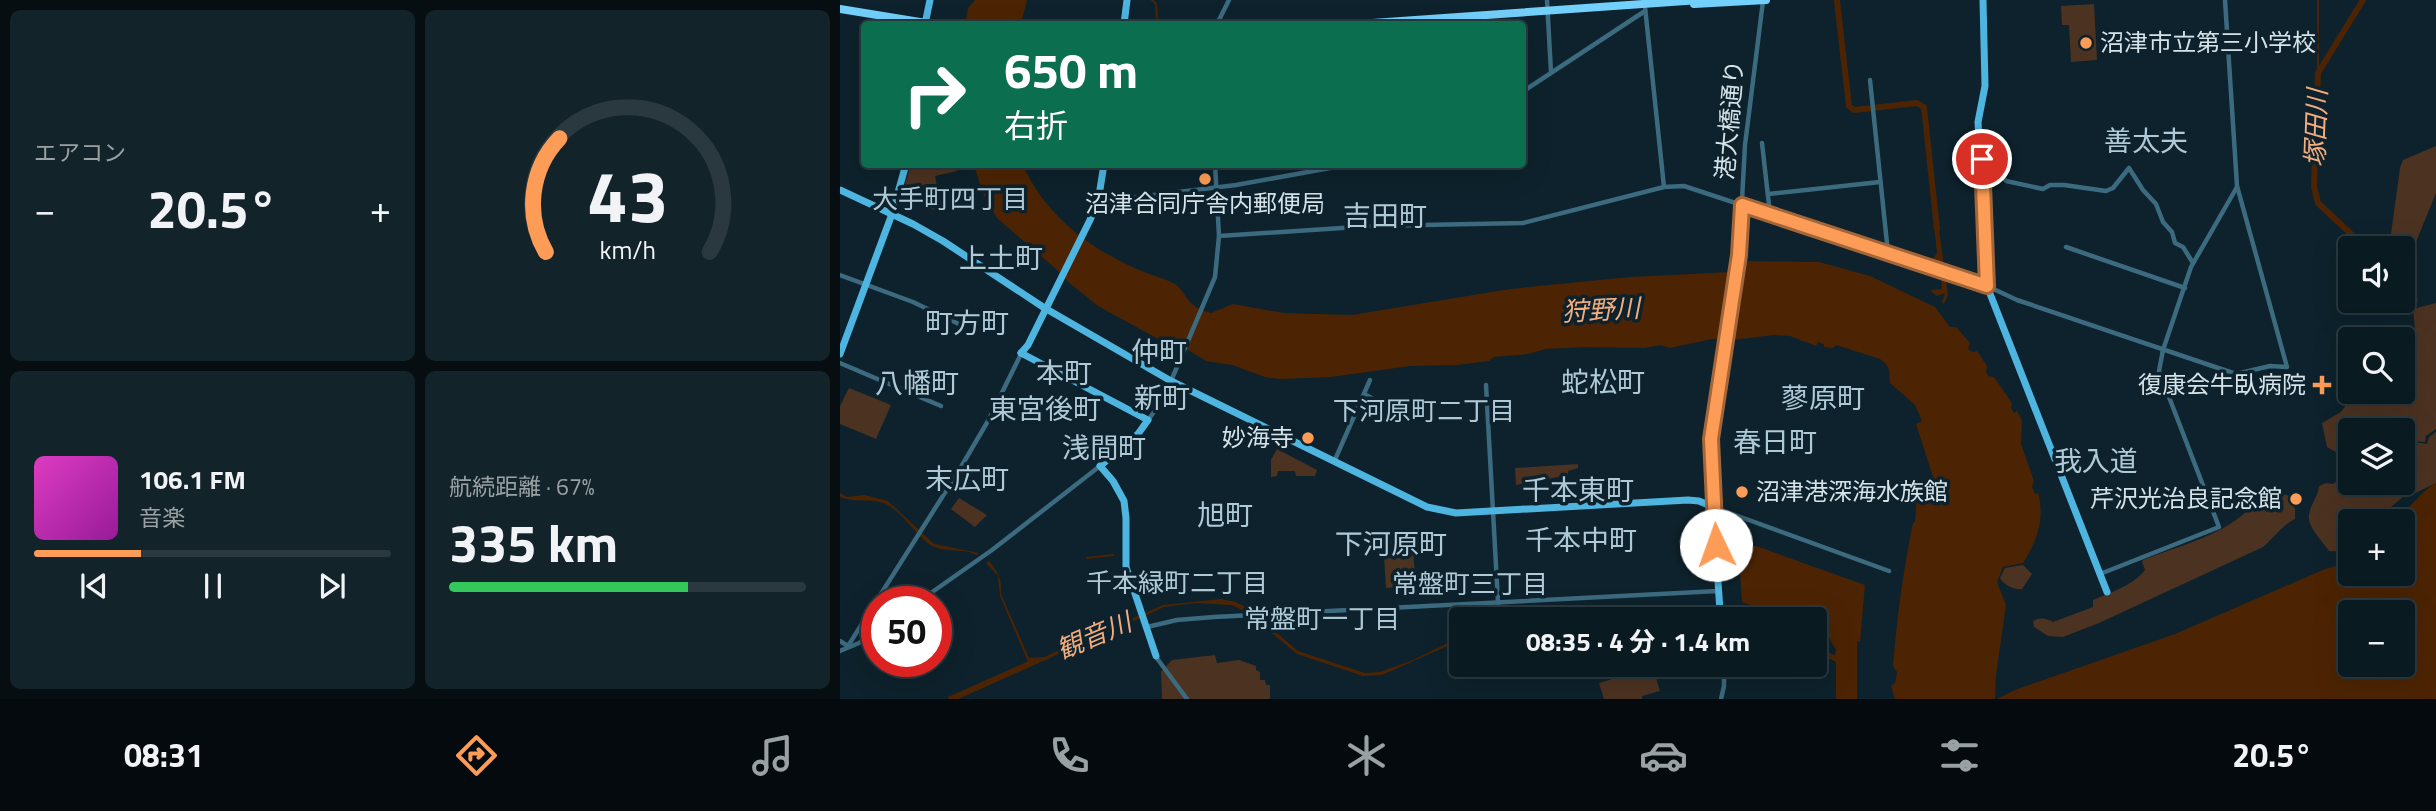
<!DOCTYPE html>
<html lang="ja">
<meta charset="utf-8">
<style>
:root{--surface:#0a1a21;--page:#13232a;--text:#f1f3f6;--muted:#99a1a5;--line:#2a383f;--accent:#fd9c56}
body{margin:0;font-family:"Titillium Web","Noto Sans JP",sans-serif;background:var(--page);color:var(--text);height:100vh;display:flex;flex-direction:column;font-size:26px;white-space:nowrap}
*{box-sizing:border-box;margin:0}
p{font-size:23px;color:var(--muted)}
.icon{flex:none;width:38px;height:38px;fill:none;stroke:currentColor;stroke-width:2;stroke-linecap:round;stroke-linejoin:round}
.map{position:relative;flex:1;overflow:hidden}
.drawer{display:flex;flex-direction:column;gap:10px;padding:10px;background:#060e12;width:840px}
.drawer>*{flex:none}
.guide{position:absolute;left:21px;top:21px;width:665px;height:147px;border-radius:7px;box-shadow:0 7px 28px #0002,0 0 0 2px var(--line);background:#0b6e4f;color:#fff;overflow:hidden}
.tools{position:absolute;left:1498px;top:236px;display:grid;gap:14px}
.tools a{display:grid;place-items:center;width:77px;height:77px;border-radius:7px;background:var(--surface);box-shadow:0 7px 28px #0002,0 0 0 2px var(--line);font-size:35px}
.speed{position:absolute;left:21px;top:586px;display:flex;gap:14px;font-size:35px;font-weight:700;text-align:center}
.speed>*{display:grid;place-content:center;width:91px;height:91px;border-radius:50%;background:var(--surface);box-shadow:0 7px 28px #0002,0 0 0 2px var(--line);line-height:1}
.speed .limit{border:10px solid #d22;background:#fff;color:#111}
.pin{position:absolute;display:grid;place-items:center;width:60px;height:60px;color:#fff;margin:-30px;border:4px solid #fff;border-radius:50%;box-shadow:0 2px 7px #0007}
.me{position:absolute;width:77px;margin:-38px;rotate:357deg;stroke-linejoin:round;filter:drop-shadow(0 0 5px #0008)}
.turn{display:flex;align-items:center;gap:24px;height:147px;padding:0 28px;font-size:32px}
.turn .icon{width:91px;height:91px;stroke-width:2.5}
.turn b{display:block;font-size:49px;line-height:60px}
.big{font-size:52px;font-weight:700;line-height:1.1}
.drawer .card{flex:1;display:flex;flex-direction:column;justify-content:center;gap:10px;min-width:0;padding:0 24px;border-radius:10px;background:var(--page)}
.drawer .dial{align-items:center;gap:0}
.dial svg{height:182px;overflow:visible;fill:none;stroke:var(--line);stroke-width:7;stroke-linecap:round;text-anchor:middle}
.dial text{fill:var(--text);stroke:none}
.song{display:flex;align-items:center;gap:21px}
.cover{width:84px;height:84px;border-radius:10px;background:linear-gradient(135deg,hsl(310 70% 55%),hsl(300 70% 35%))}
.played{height:7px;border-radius:4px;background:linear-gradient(90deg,var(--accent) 30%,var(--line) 30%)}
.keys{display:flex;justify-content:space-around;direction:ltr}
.heat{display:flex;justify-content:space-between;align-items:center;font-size:38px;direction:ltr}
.charge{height:10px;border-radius:5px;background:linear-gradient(90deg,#34c759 67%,var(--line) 0)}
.drawer .tiles{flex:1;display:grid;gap:10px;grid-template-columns:repeat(2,1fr)}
.trip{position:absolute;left:609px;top:607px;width:378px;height:70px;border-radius:7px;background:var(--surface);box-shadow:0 7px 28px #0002,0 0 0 2px var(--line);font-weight:700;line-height:70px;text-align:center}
.menu{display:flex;height:112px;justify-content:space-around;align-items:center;background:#040a0d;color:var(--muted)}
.menu .icon{width:49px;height:49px}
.menu .current{color:var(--accent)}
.menu b{font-size:32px;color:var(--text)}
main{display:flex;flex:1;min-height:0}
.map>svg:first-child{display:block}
.green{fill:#4c3221}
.water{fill:#4c2403;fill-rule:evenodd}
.pier{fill:#0d222c}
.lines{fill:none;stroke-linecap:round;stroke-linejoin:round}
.stream{stroke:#4c2403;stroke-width:2}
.river{stroke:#4c2403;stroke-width:6}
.minor{stroke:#3c6a7f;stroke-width:4.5}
.major{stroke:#4eb5e1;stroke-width:7}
.highway{stroke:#73d0fb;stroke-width:8}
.route-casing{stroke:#a46538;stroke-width:18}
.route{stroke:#fd9c56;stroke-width:12}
.poi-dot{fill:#fd9c56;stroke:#0d222c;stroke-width:2.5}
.labels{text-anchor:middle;stroke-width:7;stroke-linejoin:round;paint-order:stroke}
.poi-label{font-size:24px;fill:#d5e2e8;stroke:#0d222c;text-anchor:end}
.street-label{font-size:24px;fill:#d5e2e8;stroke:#0d222c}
.water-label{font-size:26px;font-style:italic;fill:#f3ad7d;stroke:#0d222c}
.neighbourhood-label{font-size:26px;fill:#b0c9d6;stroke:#0d222c}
.quarter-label{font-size:28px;fill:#b0c9d6;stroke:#0d222c}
</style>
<main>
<section class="drawer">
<div class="tiles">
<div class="card"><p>エアコン</p>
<div class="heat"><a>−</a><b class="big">20.5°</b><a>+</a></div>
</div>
<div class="card dial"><svg viewBox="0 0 100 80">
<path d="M14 69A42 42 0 1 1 86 69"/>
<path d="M14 69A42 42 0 0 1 20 19" stroke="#fd9c56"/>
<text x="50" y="56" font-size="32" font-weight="700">43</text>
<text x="50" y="72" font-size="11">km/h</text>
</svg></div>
<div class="card">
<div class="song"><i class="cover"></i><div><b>106.1 FM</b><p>音楽</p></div></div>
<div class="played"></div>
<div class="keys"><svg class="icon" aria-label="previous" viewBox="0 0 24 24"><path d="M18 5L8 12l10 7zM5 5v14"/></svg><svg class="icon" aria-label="pause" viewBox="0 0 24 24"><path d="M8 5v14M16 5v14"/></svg><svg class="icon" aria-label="next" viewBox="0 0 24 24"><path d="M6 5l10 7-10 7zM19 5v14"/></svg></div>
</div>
<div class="card"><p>航続距離 · 67%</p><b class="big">335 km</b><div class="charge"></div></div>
</div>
</section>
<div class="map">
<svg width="1596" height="699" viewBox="0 0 1596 699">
<rect width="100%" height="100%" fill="#0d222c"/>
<!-- green -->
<g class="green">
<path d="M1254,4L1257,60L1231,62L1229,25H1222L1221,6Z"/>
<path d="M1596,146V193L1576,242L1551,234L1560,168L1563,160Z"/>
<path d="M71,164L85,165L89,170L115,165L117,171L95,176L99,198L94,210C81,206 75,200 62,195Z"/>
<path d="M1596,303V429L1586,436L1585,442L1569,441L1587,444L1589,437L1596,432V483L1565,498L1563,450L1568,441L1563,446V430H1510V483H1562L1563,497L1534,521L1510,522V552L1489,551C1483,542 1467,527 1469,515C1470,505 1478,497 1479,486L1486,483L1493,484L1499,480V454L1487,447L1482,423L1501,412L1516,392H1563V340L1576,339L1573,309Z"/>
<path d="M9,388L51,405L36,439L0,424V406Z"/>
<path d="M437,449L477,470L475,476H456L455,471H438L437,476L431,477V460Z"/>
<path d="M738,464V468L728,471V475L676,485L675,468Z"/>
<path d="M1438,492L1449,496L1455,509V519C1441,526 1435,537 1423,547L1259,623L1223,637L1208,636L1194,627L1193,621C1200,617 1206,618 1213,622L1253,607V600C1269,593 1294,585 1305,570L1302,562L1303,560C1338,546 1379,537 1407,511C1419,500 1419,494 1438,492Z"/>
<path d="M119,498L147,515L135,527L111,509Z"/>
<path d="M572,538L576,586L546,588L543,540Z"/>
<path d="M1183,565L1192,574L1182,589C1174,590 1164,585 1160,578L1165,568Z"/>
<path d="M375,655L377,663L399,660L416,666V670L420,672V680H425L426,685H430V699H322L321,672L332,660Z"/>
<path d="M800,671V675L814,671L820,691L802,696V699H764L759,683Z"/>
</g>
<!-- water -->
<g class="water">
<path d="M135,0H187L181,24H125L128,8Z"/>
<path d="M134,165H183C205,215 250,249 299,270C311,275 324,278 335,284C343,289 347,302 356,307C360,310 366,311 371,313L393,304L444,313L512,315L670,289L790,277L891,272L902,261L979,262L1030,276L1095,307L1110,327H1116L1130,343L1128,349L1133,352L1137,351L1147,366L1146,371L1148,376L1154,377L1172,403L1171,408L1174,413L1177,411L1182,421L1181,444L1194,481L1192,487L1195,494L1198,493C1205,519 1197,541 1183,563L1163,567L1157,582L1166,605L1156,675L1155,699H1055L1051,686L1055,683L1057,672L1053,666C1057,618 1063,571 1073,523L1075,521L1078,483L1094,480L1076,424L1082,421L1075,405L1050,383L1049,370L1046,364L1040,359L996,345L993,348L984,347V344L978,342L976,346L950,336L934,335L892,340L872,339L830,348L820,345L805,348L749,347L706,349L688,354L654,357L649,361L617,365L570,366L491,377L441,379L425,377L392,365L366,361L337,343L320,340L258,306L227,281L217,270L157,218L143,194Z"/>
<path d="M1098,222L1108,295L1104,304L1102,302L1105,293L1097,296L1092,292L1091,290L1102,289L1101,275L1091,276L1089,264L1097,253L1094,225V223Z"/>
<path d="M1596,483V699H1157L1175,690L1335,634L1485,569L1510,562V574H1563V522L1553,521C1569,510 1579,493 1596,483ZM1510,612H1563V665H1510Z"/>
<path d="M0,493L7,497L24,495L48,501L94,544L139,553L137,555C121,547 103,554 89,544C74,533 61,509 43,503C29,498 14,503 0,497Z"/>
<path d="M902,541L1025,585L1020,642L1017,641V699H996V662L975,652V648L995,655L996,650L984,629L981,628L980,631L975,629V620L950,619L902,602L898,543Z"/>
<path d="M149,561C158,572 162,579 161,594L189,658L205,657L253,633L277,625L323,605L381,599L396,602L409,609L458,651L525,673L540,672L573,660L620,637L621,640L542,675L523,676L457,654L408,613L392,605L355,603L324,607L283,626L250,638L204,661L189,664L160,596L158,576L146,563Z"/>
</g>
<!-- pier -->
<path class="pier" d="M900,258H903L889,344L881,343L893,265Z"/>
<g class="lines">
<!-- stream -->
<g class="stream">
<path d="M312,0L316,4L317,24"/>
<path d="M1478,0V73"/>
<path d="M247,558L273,555"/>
</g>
<!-- river -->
<g class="river">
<path d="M1523,0L1478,73L1474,187L1478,203L1526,248"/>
<path d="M997,1L1009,106L1014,110L1077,103L1084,107L1097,229"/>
<path d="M1557,301L1575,300"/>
<path d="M111,699L196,661"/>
</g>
<!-- minor -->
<g class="minor">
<path d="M707,0L711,72"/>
<path d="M923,1L905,145L899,255L871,439L873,507L1049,571"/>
<path d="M805,7L824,187"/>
<path d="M377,24L389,0"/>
<path d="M1030,80L1048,253"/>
<path d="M682,92L805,11"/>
<path d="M922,143L930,214"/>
<path d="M1142,159L1156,168L1166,181L1203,189L1210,185H1224L1266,191L1273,188L1289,168L1303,190L1316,204L1323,222L1332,232L1335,243L1343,247L1353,263"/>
<path d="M928,194L1040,182"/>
<path d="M257,202L396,185L512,164"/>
<path d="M379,236L532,226L683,223L824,187L844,186L1147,286L1177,300L1396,374L1430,366L1447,367L1397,186L1385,0"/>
<path d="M1226,247L1345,288"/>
<path d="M0,275L73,302L123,326"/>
<path d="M0,363L101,406"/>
<path d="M646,385L659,620"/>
<path d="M524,394L563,414"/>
<path d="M308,420L320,404L331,381L375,277L379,236L375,164"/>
<path d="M494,462L530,380"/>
<path d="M1260,574L1379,527L1319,371L1323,350L1351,267L1397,187"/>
<path d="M78,602L152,550L260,466"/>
<path d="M307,627L337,620L374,617L878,591"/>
<path d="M0,641L8,646L118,472L148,421L181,354"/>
<path d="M0,651L19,643L37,630"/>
<path d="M316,657L347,699"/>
<path d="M881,699L884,686V665"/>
</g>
<!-- major -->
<g class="major">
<path d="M1143,0L1145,86L1138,122L1147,286L1267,592"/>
<path d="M85,24L90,0"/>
<path d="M284,24L287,0"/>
<path d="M0,190L73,224L103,241L203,307L331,381L587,507L616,513L848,500L859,501L873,507L880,611"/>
<path d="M181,353L308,420L298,434L260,466L273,481L284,501L286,518V567L316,656"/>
<path d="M181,353L188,345L250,220L258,202L264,164"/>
<path d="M0,354L52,214L66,164"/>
</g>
<!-- highway -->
<g class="highway">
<path d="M854,4L926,0"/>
<path d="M0,9L92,24"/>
<path d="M518,24L860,0"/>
</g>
</g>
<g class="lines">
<defs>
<path id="route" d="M876,545L871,439L899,255L902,205L1147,286L1142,159"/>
</defs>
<!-- route casing -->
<use href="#route" class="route-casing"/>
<!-- route -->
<use href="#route" class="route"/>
</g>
<!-- markers -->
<g class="poi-dot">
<circle cx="1246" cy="43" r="7"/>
<circle cx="365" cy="179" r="7"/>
<path d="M1478.5 374.5h7v7h7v7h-7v7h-7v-7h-7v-7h7z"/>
<circle cx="468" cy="438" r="7"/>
<circle cx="902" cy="492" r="7"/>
<circle cx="1456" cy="499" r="7"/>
</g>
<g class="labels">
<!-- poi labels -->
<g class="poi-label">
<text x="1260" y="51" text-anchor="start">沼津市立第三小学校</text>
<text x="365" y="212" text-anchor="middle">沼津合同庁舎内郵便局</text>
<text x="1466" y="393">復康会牛臥病院</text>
<text x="454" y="446">妙海寺</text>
<text x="916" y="500" text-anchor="start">沼津港深海水族館</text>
<text x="1442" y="507">芹沢光治良記念館</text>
</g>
<!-- street labels -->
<g class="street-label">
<text transform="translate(890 120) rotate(-85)" y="8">港大橋通り</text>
</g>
<!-- water labels -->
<g class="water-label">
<text transform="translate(1476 128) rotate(-88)" y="9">塚田川</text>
<text transform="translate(761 310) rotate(-3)" y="9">狩野川</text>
<text transform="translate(254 636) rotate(-23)" y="9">観音川</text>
</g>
<!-- neighbourhood labels -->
<g class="neighbourhood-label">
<text x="110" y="208">大手町四丁目</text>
<text x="584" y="420">下河原町二丁目</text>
<text x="337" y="592">千本緑町二丁目</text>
<text x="630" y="593">常盤町三丁目</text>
<text x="482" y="628">常盤町一丁目</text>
</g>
<!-- quarter labels -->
<g class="quarter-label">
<text x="1306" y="151">善太夫</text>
<text x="545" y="226">吉田町</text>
<text x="161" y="268">上土町</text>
<text x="127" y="333">町方町</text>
<text x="319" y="362">仲町</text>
<text x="224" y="383">本町</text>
<text x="763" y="392">蛇松町</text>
<text x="77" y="393">八幡町</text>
<text x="322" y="408">新町</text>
<text x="983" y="408">蓼原町</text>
<text x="205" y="419">東宮後町</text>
<text x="935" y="452">春日町</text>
<text x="264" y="458">浅間町</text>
<text x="1256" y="471">我入道</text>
<text x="127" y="489">末広町</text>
<text x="738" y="500">千本東町</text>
<text x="385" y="525">旭町</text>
<text x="741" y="550">千本中町</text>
<text x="551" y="554">下河原町</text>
</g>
</g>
</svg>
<div class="tools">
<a><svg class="icon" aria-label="sound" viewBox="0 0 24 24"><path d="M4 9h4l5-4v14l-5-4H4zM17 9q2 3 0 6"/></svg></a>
<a><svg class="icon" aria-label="search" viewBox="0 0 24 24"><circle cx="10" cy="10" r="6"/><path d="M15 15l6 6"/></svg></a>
<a><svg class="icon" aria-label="layers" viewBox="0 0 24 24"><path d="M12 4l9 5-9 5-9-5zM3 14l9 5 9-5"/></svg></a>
<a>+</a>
<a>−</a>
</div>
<div class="speed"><div class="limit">50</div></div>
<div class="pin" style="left:1142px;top:159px;background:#d93025"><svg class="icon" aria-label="arrive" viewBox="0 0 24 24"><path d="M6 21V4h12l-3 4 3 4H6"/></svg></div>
<svg class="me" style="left:876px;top:545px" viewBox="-20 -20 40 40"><circle r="19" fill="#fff"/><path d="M0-13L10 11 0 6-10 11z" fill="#fd9c56"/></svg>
<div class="trip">08:35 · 4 分 · 1.4 km</div>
<div class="guide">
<div class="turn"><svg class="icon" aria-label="right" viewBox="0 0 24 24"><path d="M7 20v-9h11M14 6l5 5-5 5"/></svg><div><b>650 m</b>右折</div></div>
</div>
</div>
</main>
<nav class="menu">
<b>08:31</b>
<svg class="icon current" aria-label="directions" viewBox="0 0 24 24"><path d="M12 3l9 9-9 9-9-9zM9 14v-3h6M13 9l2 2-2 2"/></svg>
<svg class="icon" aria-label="music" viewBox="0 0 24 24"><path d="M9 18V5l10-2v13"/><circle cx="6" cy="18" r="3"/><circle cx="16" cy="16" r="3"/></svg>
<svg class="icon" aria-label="phone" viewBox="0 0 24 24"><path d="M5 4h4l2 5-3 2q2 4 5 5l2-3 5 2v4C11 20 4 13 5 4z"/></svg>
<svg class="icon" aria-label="climate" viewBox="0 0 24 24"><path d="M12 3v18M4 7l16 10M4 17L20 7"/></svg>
<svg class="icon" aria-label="car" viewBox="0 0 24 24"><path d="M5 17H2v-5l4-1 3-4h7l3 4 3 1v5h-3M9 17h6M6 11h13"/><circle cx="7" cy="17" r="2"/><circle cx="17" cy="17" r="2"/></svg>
<svg class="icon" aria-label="filters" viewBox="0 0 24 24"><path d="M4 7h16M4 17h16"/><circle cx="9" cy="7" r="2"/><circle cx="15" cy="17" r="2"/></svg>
<b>20.5°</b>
</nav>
